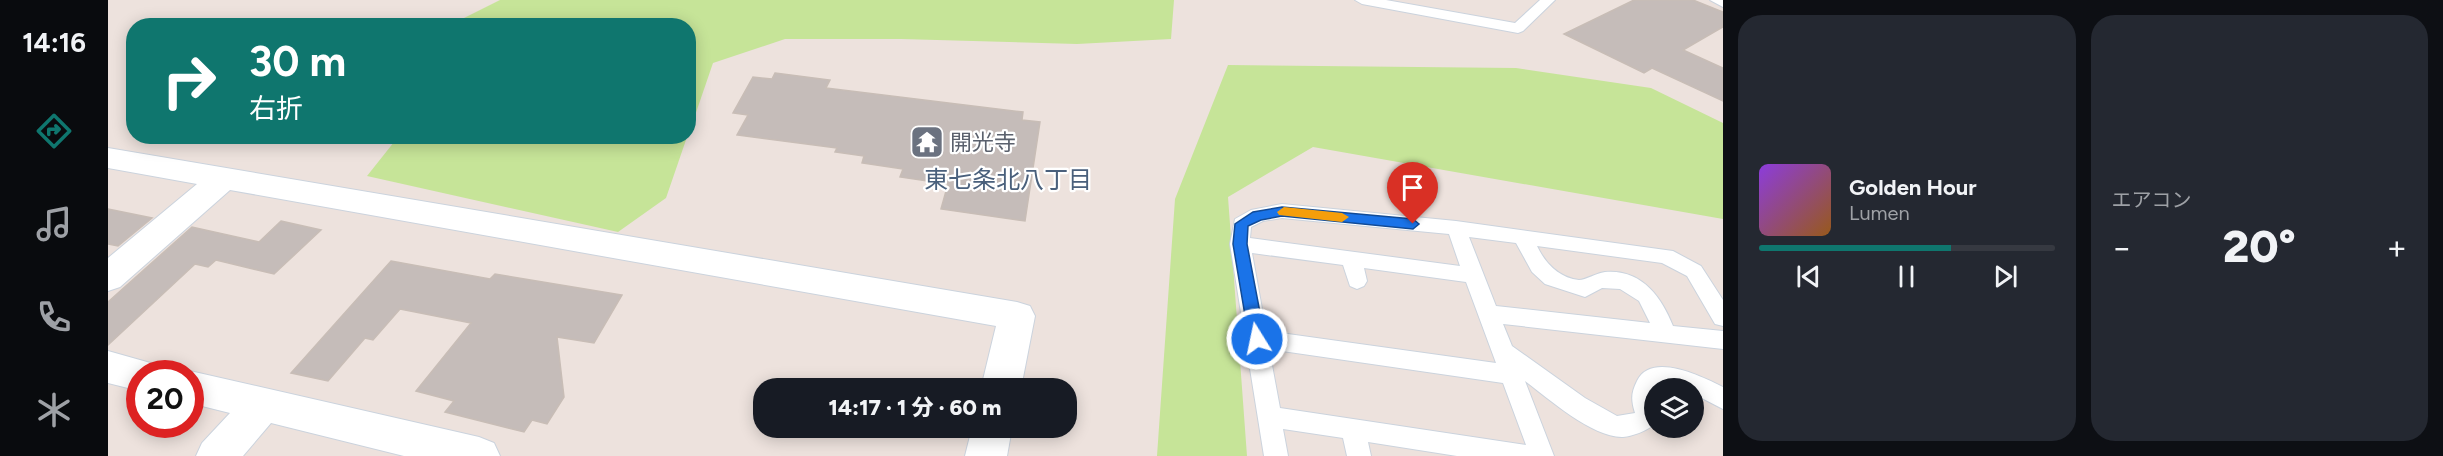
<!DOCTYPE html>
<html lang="ja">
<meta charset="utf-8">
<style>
:root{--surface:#171b24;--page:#242831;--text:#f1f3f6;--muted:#9ea1a6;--line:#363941;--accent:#0f766e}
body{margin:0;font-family:Figtree,"Noto Sans JP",sans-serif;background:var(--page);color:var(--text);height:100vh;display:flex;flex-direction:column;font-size:22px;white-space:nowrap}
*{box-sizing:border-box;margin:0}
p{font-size:20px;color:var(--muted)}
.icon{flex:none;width:33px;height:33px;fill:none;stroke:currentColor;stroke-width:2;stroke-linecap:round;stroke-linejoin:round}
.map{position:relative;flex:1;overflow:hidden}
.drawer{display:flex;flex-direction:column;gap:15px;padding:15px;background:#0d0f14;width:720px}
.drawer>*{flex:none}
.hud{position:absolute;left:18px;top:18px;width:570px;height:126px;border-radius:24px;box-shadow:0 3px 15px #0003;background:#0f766e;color:#fff;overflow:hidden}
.fabs{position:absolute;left:1536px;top:378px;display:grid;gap:12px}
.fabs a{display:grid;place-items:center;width:60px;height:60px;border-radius:50%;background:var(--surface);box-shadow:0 3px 15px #0003;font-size:30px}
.speed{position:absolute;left:18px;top:360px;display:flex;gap:12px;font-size:30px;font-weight:700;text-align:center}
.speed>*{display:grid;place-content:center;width:78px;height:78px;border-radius:50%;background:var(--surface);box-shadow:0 3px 15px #0003;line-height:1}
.speed .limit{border:9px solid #d22;background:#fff;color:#111}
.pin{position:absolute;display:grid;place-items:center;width:51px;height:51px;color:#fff;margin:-62px -26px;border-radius:50% 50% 50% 0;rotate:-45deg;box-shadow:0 0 6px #0007}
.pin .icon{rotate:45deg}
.me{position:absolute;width:66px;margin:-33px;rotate:350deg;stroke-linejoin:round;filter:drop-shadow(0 0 4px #0008)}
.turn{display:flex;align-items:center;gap:21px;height:126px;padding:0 24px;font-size:27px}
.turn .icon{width:78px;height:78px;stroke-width:2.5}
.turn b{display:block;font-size:42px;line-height:51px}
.big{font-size:45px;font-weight:800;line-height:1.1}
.drawer .tile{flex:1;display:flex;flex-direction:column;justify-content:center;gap:9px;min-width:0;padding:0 21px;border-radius:24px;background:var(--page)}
.song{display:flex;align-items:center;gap:18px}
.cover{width:72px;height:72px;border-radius:9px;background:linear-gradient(135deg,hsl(270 70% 55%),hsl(30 70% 35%))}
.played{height:6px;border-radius:3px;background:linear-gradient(90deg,var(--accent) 65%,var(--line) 65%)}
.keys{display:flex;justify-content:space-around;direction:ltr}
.heat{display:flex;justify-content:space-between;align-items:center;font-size:33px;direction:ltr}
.drawer .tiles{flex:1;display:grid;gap:15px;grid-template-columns:repeat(2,1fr)}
.trip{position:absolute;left:645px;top:378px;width:324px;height:60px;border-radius:24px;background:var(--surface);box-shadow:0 3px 15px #0003;font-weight:800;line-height:60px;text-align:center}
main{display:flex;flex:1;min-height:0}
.menu{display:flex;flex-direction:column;width:108px;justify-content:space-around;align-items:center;background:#090b0e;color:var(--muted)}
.menu .icon{width:42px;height:42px}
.menu .current{color:var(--accent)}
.menu b{font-size:27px;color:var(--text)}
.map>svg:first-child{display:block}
.green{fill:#c6e498}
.building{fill:#c5bcb9;stroke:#c8bdb6;stroke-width:1.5}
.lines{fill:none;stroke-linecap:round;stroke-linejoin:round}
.service-casing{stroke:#cbd3dd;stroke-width:2}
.minor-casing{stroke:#cbd3dd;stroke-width:2}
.service{fill:#fff;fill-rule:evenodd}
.minor{fill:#fff;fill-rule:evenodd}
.route{fill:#1a73e8;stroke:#114b97;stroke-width:1.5}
.slow{fill:#f59e0b}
.labels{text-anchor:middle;stroke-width:4.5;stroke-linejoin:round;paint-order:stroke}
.worship-label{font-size:22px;fill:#5b616d;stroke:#fff;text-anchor:start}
.neighbourhood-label{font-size:24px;fill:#4a607c;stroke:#fff}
</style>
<main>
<nav class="menu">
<b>14:16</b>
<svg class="icon current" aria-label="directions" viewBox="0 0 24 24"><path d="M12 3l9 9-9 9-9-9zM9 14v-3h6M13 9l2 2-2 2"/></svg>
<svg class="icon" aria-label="music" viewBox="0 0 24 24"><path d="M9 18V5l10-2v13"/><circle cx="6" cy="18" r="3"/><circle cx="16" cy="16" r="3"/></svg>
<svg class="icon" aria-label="phone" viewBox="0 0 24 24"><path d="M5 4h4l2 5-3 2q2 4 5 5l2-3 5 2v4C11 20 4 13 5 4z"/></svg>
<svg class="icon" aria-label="climate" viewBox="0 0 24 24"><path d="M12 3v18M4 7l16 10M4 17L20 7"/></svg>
</nav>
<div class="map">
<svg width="1615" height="456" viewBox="0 0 1615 456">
<rect width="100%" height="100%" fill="#ede2dd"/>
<!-- green -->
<g class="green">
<path d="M392,0H1066L1063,39L969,44L793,39H677L605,63L581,133L580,26L342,25Z"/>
<path d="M1120,65L1408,68L1543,88L1615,123V219L1205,147L1120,197L1139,456H1049L1067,199Z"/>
<path d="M290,137V136L579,137L558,198L510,232L259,176Z"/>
</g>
<!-- building -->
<g class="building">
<path d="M1526,0H1585L1615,12V27L1575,50L1615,68V101L1544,68L1536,73L1456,34Z"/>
<path d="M667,73L722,80L718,88L915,112L914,120L932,122L917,221L833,209L840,184L792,177L795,169L754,163L756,156L727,152L729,148L629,135L640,115L625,113L645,77L664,79Z"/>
<path d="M0,209L44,218L10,246L0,244Z"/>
<path d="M173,221L213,230L166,274L108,260L100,267L87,264L0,345V302L84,227L151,242Z"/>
<path d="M283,261L382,279L387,274L514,295L486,343L449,337L456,397L439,424L424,420L416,432L337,412L346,401L308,391L363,323L292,309L265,340L257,338L220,381L183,373Z"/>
</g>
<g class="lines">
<defs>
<g id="service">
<path d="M1247,0H1278L1407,23L1432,0H1447L1415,31L1410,33L1254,4Z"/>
<path d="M1602,0H1615V7Z"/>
<path d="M1174,204L1348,221L1565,251L1593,266L1615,300V326L1607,324L1579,276L1554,263L1429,246C1437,263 1451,278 1471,280C1478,280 1488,273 1497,272C1533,269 1553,296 1565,326L1615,331V349L1395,324L1404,346L1477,398L1509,416L1527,413C1523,400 1523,393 1529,381C1543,351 1595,377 1615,387V409L1586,394V388L1558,385L1546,388V425C1537,431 1526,436 1515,437C1485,438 1441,399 1417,381L1446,456H1349L1260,442L1263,456H1239L1235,438L1175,429L1180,456H1156L1122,244L1127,219L1143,210ZM1174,218L1341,234L1352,266L1142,238L1143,227L1155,221ZM1361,237L1408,243L1424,272L1437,284L1477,297L1494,288L1512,289L1531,301L1542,323L1388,306ZM1144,253L1235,265L1242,286L1249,289L1256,286L1259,281L1256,268L1358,282L1388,363L1158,331ZM1161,349L1395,383L1418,445L1172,408Z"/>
</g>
<g id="minor">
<path d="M0,148L909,302L922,306L927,316L913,388H873L888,326L122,190L12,287L0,291V258L89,184L0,168Z"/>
<path d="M0,351L46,364L51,374H32V391L0,383Z"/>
<path d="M82,371L371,437L386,443L392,456H296L163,423L135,456H88L94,443L122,413L82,403V374H74Z"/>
<path d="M864,428H904L899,456H857Z"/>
</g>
</defs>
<!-- service casing -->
<use href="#service" class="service-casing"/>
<!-- minor casing -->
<use href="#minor" class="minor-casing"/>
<!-- service -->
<use href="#service" class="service"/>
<!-- minor -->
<use href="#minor" class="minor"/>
</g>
<!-- route -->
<path class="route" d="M1174,207L1305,219L1311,224L1305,229L1174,216L1153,220L1140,226L1139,244L1157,339L1149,345L1141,339L1125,244L1127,224L1145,212Z"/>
<!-- slow -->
<path class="slow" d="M1176,207L1234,213L1241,217L1234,222L1171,215L1169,212Z"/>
<!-- icons -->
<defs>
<symbol id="temple-square" viewBox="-11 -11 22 22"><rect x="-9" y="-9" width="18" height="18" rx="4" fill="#6b7280" stroke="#fff"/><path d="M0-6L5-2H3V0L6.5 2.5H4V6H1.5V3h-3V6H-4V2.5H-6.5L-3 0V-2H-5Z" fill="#fff"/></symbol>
</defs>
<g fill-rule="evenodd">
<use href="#temple-square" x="800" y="123" width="38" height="38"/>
</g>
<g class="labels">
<!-- worship labels -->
<g class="worship-label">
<text x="842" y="150">開光寺</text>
</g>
<!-- neighbourhood labels -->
<g class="neighbourhood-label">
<text x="900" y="188">東七条北八丁目</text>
</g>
</g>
</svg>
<div class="fabs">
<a><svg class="icon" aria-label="layers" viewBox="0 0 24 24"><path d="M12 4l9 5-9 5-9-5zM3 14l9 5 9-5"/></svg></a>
</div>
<div class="speed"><div class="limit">20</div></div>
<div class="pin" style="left:1305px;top:224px;background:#d93025"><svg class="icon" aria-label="arrive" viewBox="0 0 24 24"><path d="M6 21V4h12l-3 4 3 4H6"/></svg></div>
<svg class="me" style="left:1149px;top:339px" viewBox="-20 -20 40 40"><circle r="17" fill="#1a73e8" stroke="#fff" stroke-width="3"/><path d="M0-11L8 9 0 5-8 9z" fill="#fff"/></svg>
<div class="trip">14:17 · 1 分 · 60 m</div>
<div class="hud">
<div class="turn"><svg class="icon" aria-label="right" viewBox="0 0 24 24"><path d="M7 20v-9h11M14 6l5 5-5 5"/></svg><div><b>30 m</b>右折</div></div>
</div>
</div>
<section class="drawer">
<div class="tiles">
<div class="tile">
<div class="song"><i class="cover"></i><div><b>Golden Hour</b><p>Lumen</p></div></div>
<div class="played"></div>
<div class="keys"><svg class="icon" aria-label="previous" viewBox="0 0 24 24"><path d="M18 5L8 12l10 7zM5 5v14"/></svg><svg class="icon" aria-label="pause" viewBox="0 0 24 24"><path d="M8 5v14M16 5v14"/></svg><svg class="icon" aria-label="next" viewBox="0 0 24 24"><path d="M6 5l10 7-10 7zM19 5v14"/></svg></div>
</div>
<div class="tile"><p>エアコン</p>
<div class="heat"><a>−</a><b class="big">20°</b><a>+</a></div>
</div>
</div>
</section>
</main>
